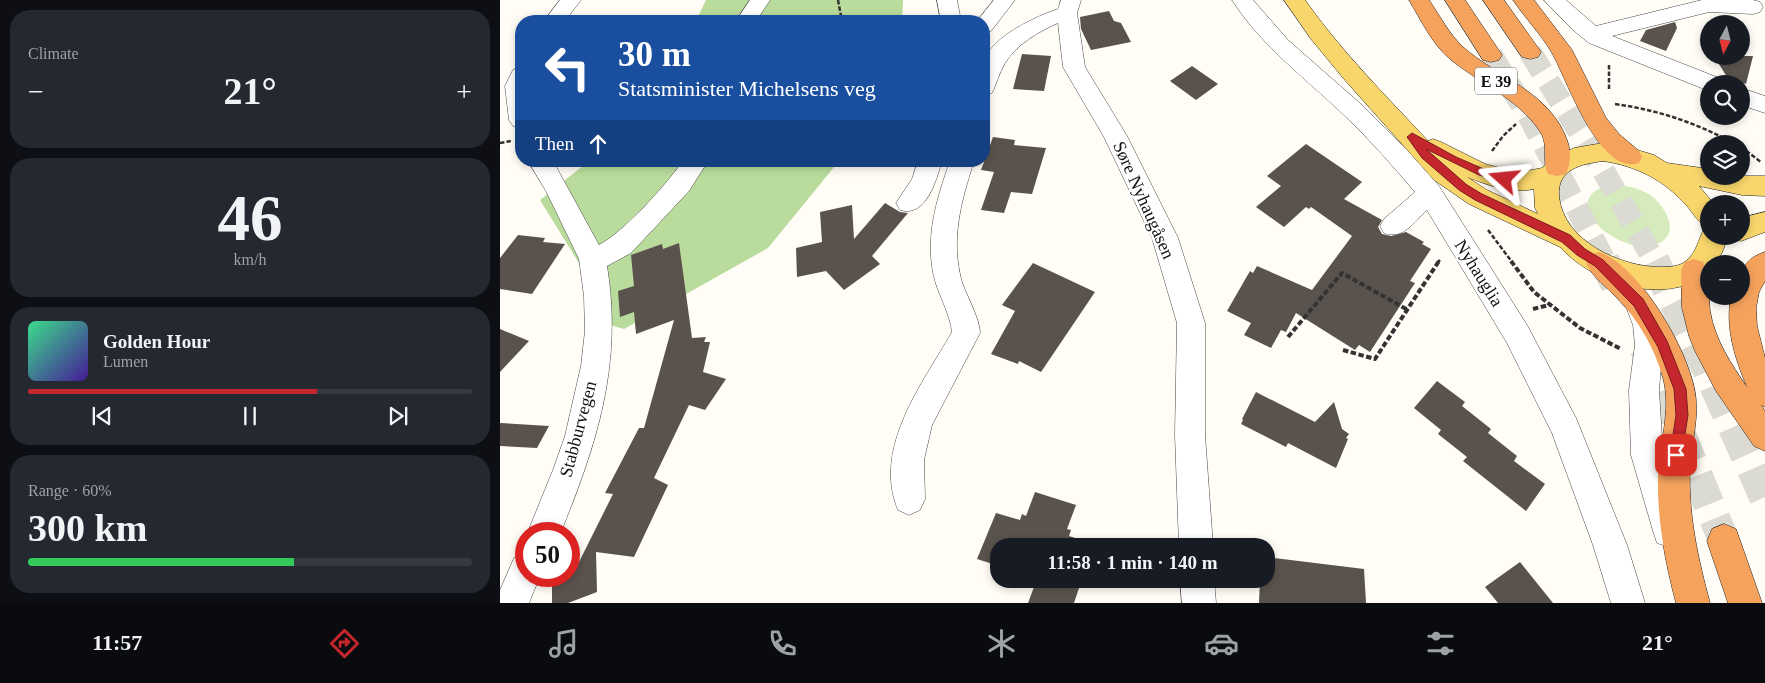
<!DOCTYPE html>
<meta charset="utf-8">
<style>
:root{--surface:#171b24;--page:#242831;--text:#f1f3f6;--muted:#9ea1a6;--line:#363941;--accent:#c4262e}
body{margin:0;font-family:Georgia,serif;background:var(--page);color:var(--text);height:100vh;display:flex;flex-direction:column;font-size:19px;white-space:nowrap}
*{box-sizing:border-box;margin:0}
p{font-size:16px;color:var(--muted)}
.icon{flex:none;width:28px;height:28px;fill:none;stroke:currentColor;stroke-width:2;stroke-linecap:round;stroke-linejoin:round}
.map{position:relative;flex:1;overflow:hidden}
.sheet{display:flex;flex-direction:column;gap:10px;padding:10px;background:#0d0f14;width:500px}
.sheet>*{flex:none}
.banner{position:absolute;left:15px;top:15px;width:475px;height:152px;border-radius:20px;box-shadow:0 2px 8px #0003;background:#1a4fa0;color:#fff;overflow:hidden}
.needle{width:32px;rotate:187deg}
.tools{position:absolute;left:1200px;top:15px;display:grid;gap:10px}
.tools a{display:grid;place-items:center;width:50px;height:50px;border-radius:50%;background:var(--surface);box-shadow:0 2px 8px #0003;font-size:25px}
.speed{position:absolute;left:15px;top:522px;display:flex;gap:10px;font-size:25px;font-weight:700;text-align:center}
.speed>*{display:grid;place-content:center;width:65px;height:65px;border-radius:50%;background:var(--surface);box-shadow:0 2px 8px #0003;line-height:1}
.speed .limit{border:8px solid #d22;background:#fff;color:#111}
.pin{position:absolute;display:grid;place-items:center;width:42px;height:42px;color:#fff;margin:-21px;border-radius:10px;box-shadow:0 2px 8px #0006}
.me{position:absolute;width:55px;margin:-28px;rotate:288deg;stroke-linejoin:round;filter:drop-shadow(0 0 4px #0008)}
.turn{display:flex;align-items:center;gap:18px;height:105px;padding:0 20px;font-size:22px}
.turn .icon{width:65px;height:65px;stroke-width:2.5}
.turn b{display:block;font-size:35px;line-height:42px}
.then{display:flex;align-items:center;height:48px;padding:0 20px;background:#0003;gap:10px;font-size:19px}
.big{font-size:38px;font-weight:700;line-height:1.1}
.sheet .tile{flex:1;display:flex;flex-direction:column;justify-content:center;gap:8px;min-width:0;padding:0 18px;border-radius:20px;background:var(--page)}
.sheet .dial{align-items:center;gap:0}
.dial b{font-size:65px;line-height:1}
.song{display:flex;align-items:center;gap:15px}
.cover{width:60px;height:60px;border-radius:8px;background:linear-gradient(135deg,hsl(150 70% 55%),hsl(260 70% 35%))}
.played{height:5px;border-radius:2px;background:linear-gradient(90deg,var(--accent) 65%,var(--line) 65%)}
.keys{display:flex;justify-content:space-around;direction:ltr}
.heat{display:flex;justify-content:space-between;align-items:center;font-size:28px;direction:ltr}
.charge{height:8px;border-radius:4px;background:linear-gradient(90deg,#34c759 60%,var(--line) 0)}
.trip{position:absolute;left:490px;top:538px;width:285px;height:50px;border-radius:20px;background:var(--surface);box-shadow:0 2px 8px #0003;font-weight:700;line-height:50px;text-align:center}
.dock{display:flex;height:80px;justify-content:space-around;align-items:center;background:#090b0e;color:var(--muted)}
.dock .icon{width:35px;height:35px}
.dock .on{color:var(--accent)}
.dock b{font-size:22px;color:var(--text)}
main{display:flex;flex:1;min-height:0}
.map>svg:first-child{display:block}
.green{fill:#d5ebbd}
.forest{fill:#b9dc9c}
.building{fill:#5a524d}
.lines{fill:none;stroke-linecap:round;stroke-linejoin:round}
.highway-tunnel-far1{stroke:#dbdad3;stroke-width:23;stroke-dasharray:23 12;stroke-linecap:butt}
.highway-tunnel{stroke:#dbdad3;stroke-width:31;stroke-dasharray:31 15;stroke-linecap:butt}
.minor-casing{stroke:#444;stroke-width:1}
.major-casing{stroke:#222;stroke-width:1}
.highway-casing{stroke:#222;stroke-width:1}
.path-far1{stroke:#333;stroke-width:2.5;stroke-dasharray:4.5 2;stroke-linecap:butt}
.path{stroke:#333;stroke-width:4;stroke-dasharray:5.5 2.5;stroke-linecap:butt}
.minor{fill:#fff;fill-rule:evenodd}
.major{fill:#f9d66b;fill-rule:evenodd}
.highway{fill:#f5a25d;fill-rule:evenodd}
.route{fill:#c4262e;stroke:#7f191e}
.labels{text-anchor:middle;stroke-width:5;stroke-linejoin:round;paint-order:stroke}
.shield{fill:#fff;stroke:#585858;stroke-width:1}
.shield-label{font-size:16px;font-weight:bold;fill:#111}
.street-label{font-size:18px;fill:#111;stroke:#fff}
</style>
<main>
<section class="sheet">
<div class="tile"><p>Climate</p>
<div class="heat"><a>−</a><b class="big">21°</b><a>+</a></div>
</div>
<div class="tile dial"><b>46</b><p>km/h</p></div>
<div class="tile">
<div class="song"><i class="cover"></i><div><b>Golden Hour</b><p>Lumen</p></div></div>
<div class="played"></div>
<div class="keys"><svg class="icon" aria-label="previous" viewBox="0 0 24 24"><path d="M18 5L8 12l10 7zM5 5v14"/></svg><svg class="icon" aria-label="pause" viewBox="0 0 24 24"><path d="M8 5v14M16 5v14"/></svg><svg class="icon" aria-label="next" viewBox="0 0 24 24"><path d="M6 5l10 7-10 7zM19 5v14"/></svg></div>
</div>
<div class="tile"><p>Range · 60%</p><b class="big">300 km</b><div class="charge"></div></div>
</section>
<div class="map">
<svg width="1265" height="603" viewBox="0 0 1265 603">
<rect width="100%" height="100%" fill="#fffdf5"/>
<!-- green -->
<path class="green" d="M1109,185C1124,185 1137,187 1150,195C1166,206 1183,237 1154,245C1117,255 1054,200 1109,185Z"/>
<!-- forest -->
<g class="forest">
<path d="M206,0H403L402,21H196Z"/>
<path d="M89,161H339L268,248L124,329L96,321L82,268L40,200Z"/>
</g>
<!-- building -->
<g class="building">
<path d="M609,11L614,21L621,23L631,42L591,50L581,29L580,17Z"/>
<path d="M1175,22L1177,28L1166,51L1140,41L1146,30Z"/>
<path d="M522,54L551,56L544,91L513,89Z"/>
<path d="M1214,56H1253L1246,84L1227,77Z"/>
<path d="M692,66L718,84L696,100L670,81Z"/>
<path d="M493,137L515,140L514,145L546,148L532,194L511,192L504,213L481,210L494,172L481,170Z"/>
<path d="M806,144L862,182L844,199L882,220L878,227L882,234L891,236L906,232L924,242L922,244L931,249L910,281L915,283L870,352L859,345L855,350L796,313L786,332L781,330L771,348L744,335L751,323L727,311L750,271L753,273L757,266L812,290L852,236L811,207L809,209L806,207L784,227L756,207L781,186L767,176Z"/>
<path d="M385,203L400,212L408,213L372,256L380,264L344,290L326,271L297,277L296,248L322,242L320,212L352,205L354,239Z"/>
<path d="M18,235L45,238L43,242L65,244L32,294L0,289V258Z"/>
<path d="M179,243L192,338L206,337L204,342H210L203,372L226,379L205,410L189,405L154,478L168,485L134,557L96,552L97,592L68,603H52V576H69V569L77,566L113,494L105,493L139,428H144L174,320L136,334L134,312L120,317L118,291L134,286L131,255L162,244L163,249Z"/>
<path d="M533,263L595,292L541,372L519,361L518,364L491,354L515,311L502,305Z"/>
<path d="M0,329L29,341L0,372Z"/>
<path d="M937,381L965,402L962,406L991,429L988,433L1017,456L1014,461L1045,484L1026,511L963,461L967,457L938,434L941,430L914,408Z"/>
<path d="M756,392L815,422L834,402L842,429L849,434L846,438L848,439L836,468L788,443L786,447L741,424L743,420L742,419Z"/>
<path d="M0,423L49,426L37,448L0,446Z"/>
<path d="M535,492L576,505L567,529L571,530L569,536L594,544L593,546H499V566L477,559L496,513L520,520L522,514L526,516Z"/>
<path d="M766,557L864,569L866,603H759L760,579H766Z"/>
<path d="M1020,562L1053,603H998L985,587Z"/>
<path d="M537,579H582L574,603H528Z"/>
</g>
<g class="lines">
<!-- highway-tunnel-far1 -->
<g class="highway-tunnel-far1">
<path d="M1030,52L1103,170L1155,262"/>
<path d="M991,55L1030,118L1105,262"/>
</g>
<!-- highway-tunnel -->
<g class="highway-tunnel">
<path d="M1104,261L1116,284"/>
<path d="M1154,261L1207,368L1265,498"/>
<path d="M1145,348L1224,541"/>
</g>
<defs>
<g id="minor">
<path d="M60,0H81L65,21H44Z"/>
<path d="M250,0H270L256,21H236Z"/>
<path d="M437,0H457L461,21H441Z"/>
<path d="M494,0H515L491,31L484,33V21H477Z"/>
<path d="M561,0H581L577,13L585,67L627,136L678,238L705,323V435L713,546H679L675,435L677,323L652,238L604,137L563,67L558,23C538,32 517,44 505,63C499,73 497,83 492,93L484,95C484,85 482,73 484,63C488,38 537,16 558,9Z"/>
<path d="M732,0H753L788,40L863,106L906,149L939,186L1027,325L1076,418L1127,545L1145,603H1111L1093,545L1052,433L1007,343L927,210C914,222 903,240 884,233L880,226L884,219L915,192C893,166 871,141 847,118C808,80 762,47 732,0Z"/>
<path d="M1044,0H1066L1096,26L1202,0H1253L1260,2L1263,7L1260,12L1253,14L1209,12L1112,36L1219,78L1222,84H1209V91L1089,43L1073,30Z"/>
<path d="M21,67V128L13,126L9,120L5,86L13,70Z"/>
<path d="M1241,88L1265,96V113L1241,105Z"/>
<path d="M28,161H53L99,245C125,231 165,186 183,161H208L189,191L131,253L107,266C123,364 97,444 60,534H27L53,470L65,436L81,366L85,331L84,296L79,259L46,191Z"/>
<path d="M418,161H442C436,181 426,218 400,210L396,203L412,179Z"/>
<path d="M450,161H474C461,202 450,240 462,282C467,297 480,319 480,333L432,425L424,460L425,499L420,510L409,515L398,510C372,448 423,383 452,332C450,315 440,297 435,281C424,239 436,201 450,161Z"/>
<path d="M1139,292L1149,296L1161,325L1163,345L1159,390L1163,455L1185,531L1181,543L1169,547L1157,543L1153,531L1131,455L1129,390L1135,345L1133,325L1125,304L1129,296Z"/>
<path d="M26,553V576H40L29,603H0V590L14,558Z"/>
<path d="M680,579H714L716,603H682Z"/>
</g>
<g id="major">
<path d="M784,0H805C841,51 885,95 928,141L933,139L941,142L985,164L1012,171H1027L1042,168L1052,159L1074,148L1103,143L1124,146L1154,155L1167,163L1209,169V176H1265V196L1242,195L1199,186L1214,204H1209V236H1226C1226,247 1221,255 1215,264H1209V272C1203,280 1195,281 1186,285C1144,299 1089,279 1060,247L969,204L934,180L844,79L811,39ZM1103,161C1137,166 1164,180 1187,206C1195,215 1197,223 1209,227L1204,229C1198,240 1197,252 1186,261C1179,267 1169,267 1160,267C1121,267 1063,241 1059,196C1057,169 1081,164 1103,161ZM967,177C988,185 1011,194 1034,189L1035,208L1038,214L987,190Z"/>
<path d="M1265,212V232L1241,241L1232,238L1231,236H1241V218Z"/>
</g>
<g id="highway">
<path d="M909,0H929C940,16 949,34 963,47C998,78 1050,92 1067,140C1071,151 1071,163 1066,174L1057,176L1048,174C1041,160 1050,145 1039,130C1017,98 979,83 950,59C932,44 921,20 909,0Z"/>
<path d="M945,0H965L1002,55L999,60L991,62L983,60Z"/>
<path d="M983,0H1004L1041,52L1038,57L1030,59L1022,57Z"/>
<path d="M1013,0H1034L1072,50L1106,118L1119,134L1139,151L1142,157L1139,163C1099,176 1067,79 1052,53C1041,34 1025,18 1013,0Z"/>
<path d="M1099,252C1141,266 1193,357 1196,400C1198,423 1191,445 1190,468C1188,514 1198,559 1210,603H1176C1165,561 1157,519 1158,476C1159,443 1172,411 1163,378C1155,349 1139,321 1118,299C1107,287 1093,278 1086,263L1090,255Z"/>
<path d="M1265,252V281L1259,292L1256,308L1257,326L1265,358V407L1261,405L1265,411V451L1254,446L1216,391L1195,351L1189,336L1182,308L1181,270L1185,262L1194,259L1203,262C1211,277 1208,295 1210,311C1215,340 1231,364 1247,387C1235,358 1225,328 1231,296H1241C1241,274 1240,260 1265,252Z"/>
<path d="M1224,524L1236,529L1262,603H1228L1207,541L1212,529Z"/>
</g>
</defs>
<!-- minor casing -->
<use href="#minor" class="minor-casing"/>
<!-- major casing -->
<use href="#major" class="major-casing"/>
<!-- highway casing -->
<use href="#highway" class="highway-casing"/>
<!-- path-far1 -->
<g class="path-far1">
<path d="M338,0L342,21"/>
<path d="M277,17L341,18"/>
<path d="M1109,65V89"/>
<path d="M1115,104C1158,110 1197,123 1235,144"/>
<path d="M0,143L11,141"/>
<path d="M1241,147L1261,162"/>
<path d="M992,151L1003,136L1016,124"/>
<path d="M988,230L1012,262"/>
<path d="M938,262L940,260"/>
</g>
<!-- path -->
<g class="path">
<path d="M1011,261L1034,292L1080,328L1121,349"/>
<path d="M1033,309L1049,305"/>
<path d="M788,337L842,273L908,310"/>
<path d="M843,350L875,359L939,261"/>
</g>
<!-- minor -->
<use href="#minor" class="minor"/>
<!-- major -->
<use href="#major" class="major"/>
<!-- highway -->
<use href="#highway" class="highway"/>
</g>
<!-- route -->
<path class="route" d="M912,133L956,157L986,170L1007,176V182L1004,183L979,175L926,149L967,185L982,194L1070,235L1085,249L1103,260L1143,299L1167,341L1186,389L1188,415L1181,459L1176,461L1172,459L1170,455L1176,415L1174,389L1158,347L1134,306L1095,266L1077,255L1062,242L975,200L959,190L922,158L907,137Z"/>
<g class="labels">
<!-- shield labels -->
<rect class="shield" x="975" y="67.5" width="42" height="27" rx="4"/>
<g class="shield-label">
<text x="996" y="87">E 39</text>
</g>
<!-- street labels -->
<g class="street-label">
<text transform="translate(644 200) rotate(66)" y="6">Søre Nyhaugåsen</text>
<text transform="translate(979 273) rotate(58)" y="6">Nyhauglia</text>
<text transform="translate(78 429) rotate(-75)" y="6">Stabburvegen</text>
</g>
</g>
</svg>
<div class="tools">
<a><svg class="needle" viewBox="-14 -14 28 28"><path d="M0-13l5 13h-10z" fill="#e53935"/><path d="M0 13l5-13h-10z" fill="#9ea1a6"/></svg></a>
<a><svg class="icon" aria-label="search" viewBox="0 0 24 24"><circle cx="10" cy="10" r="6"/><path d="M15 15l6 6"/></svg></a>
<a><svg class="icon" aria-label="layers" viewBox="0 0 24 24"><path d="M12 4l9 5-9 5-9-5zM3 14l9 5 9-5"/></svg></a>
<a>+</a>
<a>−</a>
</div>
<div class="speed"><div class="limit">50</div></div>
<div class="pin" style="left:1176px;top:455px;background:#d93025"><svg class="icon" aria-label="arrive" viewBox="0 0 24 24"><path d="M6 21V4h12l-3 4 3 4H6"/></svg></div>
<svg class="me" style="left:1004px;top:179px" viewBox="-20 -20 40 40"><path d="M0-17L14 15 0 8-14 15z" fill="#c4262e" stroke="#fff" stroke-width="4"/></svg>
<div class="trip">11:58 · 1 min · 140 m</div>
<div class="banner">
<div class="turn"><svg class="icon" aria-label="left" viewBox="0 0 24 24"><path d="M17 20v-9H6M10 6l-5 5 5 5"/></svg><div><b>30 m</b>Statsminister Michelsens veg</div></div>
<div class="then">Then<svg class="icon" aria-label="ahead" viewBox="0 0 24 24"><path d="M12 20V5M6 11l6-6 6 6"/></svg></div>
</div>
</div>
</main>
<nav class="dock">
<b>11:57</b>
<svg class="icon on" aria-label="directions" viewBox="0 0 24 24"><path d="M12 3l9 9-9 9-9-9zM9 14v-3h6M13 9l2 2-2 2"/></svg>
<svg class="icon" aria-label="music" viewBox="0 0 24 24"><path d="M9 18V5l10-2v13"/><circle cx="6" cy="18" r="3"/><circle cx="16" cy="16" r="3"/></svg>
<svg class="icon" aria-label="phone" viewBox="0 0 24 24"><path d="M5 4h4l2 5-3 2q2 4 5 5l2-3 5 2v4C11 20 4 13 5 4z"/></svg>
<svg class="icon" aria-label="climate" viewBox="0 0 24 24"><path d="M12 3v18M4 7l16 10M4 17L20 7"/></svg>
<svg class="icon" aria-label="car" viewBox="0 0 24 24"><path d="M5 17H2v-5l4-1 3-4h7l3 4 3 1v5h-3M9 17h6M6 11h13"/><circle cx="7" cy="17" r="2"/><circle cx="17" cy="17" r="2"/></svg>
<svg class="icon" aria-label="filters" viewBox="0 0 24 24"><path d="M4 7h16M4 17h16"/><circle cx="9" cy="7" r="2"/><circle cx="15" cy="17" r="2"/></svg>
<b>21°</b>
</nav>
